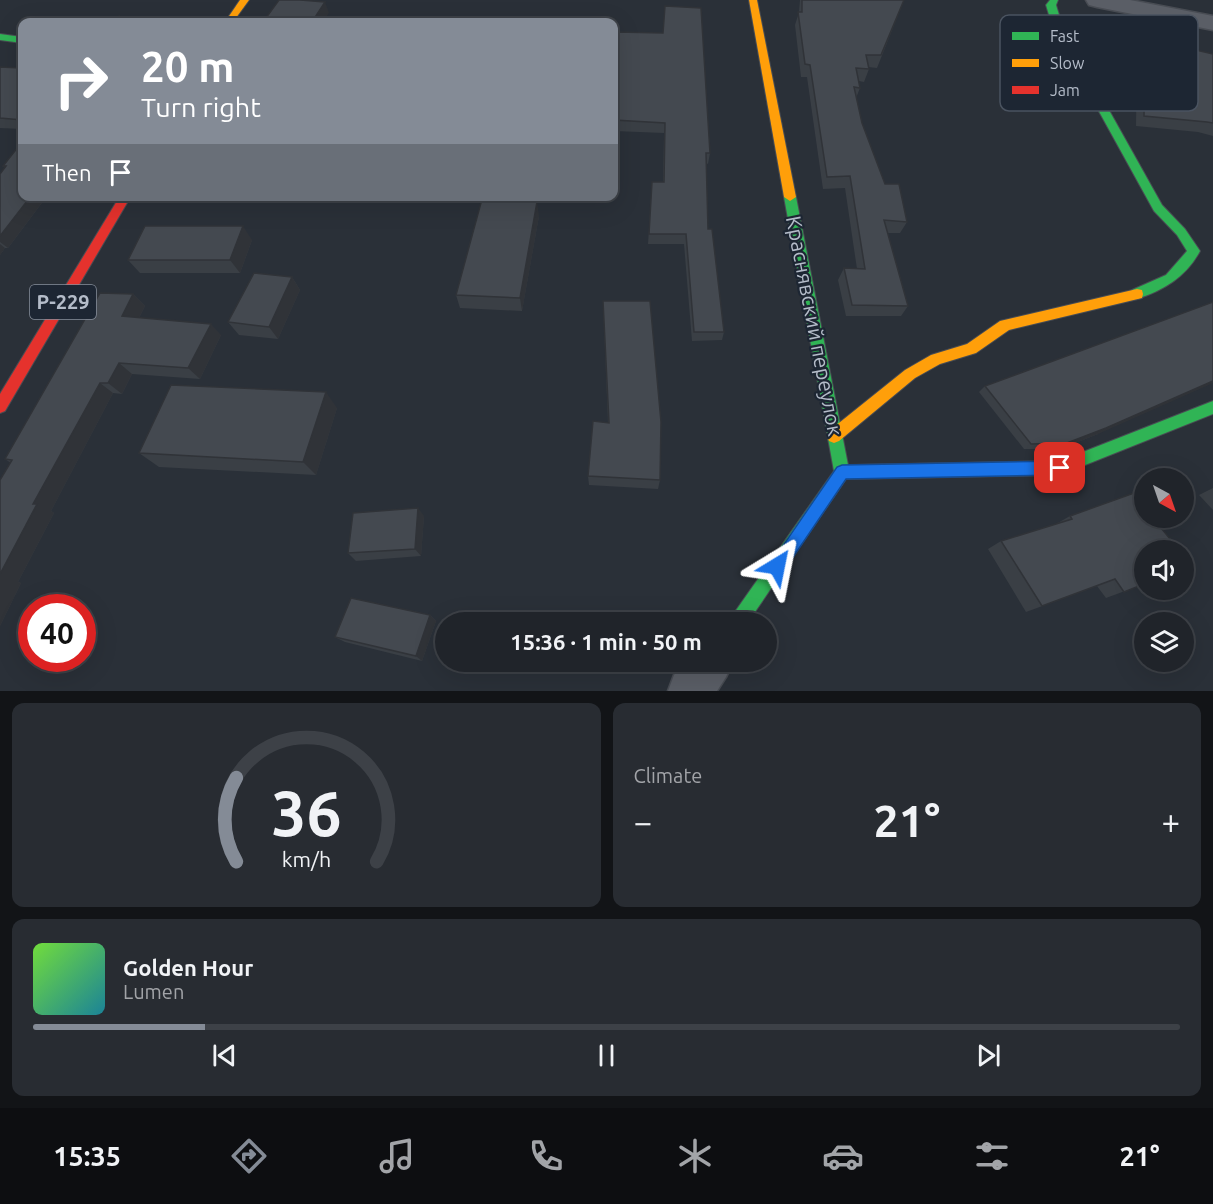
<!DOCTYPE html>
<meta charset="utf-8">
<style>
:root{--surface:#20242a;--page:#282c32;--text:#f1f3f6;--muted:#a2a4a8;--line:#3d4147;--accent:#848b96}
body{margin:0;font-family:Ubuntu,sans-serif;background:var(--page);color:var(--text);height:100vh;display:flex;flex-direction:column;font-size:22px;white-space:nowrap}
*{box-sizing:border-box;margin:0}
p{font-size:20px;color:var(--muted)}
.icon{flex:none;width:33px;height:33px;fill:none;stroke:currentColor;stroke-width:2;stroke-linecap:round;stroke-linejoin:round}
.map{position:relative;height:691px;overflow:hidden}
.drawer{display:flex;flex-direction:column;gap:12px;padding:12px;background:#121417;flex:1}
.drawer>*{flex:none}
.banner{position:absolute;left:18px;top:18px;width:600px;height:183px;border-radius:12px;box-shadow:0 6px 24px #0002,0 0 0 2px var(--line);background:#848b96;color:#fff;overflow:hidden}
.needle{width:39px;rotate:140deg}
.tools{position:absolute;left:1134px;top:468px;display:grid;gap:12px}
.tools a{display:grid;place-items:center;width:60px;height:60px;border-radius:50%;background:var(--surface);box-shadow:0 6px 24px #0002,0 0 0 2px var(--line);font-size:30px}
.speed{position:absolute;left:18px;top:594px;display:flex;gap:12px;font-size:30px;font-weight:700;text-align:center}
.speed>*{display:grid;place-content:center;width:78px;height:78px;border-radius:50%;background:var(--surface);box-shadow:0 6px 24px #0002,0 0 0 2px var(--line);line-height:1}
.speed .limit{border:9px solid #d22;background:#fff;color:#111}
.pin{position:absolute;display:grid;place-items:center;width:51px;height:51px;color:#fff;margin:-26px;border-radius:12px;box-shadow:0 3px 9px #0006}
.me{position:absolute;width:66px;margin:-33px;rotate:35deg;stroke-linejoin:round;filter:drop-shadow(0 0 4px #0008)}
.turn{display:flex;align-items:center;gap:21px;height:126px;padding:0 24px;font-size:27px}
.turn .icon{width:78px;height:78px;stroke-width:2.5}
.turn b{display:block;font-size:42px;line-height:51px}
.then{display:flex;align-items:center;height:57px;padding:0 24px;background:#0003;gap:12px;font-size:22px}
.big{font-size:45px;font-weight:600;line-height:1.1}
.drawer .card{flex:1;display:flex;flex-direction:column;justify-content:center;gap:9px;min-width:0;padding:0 21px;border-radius:12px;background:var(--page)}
.drawer .dial{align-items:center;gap:0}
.dial svg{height:156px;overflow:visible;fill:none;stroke:var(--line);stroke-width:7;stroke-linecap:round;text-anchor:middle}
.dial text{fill:var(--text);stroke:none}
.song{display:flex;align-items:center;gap:18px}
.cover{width:72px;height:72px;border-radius:9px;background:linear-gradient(135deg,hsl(100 70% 55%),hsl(190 70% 35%))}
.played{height:6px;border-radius:3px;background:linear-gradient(90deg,var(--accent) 15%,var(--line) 15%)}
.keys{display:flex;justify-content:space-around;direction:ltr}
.heat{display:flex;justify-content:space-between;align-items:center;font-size:33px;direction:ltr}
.drawer .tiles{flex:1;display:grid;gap:12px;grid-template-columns:1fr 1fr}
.card:last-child{grid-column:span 2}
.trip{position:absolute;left:435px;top:612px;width:342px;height:60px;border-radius:30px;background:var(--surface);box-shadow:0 6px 24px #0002,0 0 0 2px var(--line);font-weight:600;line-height:60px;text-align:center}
.tab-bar{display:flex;height:96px;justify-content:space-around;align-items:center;background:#0d0e11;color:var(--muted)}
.tab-bar .icon{width:42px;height:42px}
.tab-bar .selected{color:var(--accent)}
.tab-bar b{font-size:27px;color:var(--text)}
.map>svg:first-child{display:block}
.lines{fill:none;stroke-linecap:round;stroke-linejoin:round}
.street-casing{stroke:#484c53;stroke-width:3}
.fast-casing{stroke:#484c53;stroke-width:2}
.slow-casing{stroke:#484c53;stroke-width:2}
.jam-casing{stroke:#484c53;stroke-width:2}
.street{fill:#5a5e66;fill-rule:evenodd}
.fast{fill:#30b455;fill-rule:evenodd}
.slow{fill:#ff9f0a;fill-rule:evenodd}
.jam{fill:#e5322d;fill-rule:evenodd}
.wall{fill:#3a3f45}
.shaded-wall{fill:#303338}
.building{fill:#444950;stroke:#303338;stroke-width:1.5}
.route{fill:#1a73e8;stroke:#114b97;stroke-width:1.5}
.labels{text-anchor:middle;stroke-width:4.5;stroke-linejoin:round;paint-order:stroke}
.shield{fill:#1d2633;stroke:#878f9c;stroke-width:1.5}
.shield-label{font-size:20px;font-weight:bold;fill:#b4bcc9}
.street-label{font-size:21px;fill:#b4bcc9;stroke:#1d2633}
.key{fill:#1d2633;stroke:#4a5360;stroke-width:1.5}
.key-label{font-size:16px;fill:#b4bcc9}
</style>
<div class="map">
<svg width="1213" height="691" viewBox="0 0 1213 691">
<rect width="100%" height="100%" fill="#2a3038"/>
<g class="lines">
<defs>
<g id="street">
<path d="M1086,0H1130L1213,16V30L1097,7L1089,5Z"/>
<path d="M685,662H733L726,677L717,691H668L674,675Z"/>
</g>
<g id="fast">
<path d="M1050,0H1058L1056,5L1063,28L1162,205L1185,229L1200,251C1186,277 1164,290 1137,299L1132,298L1131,294L1132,290L1166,275L1187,251L1177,235L1154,211L1053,28L1046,5Z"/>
<path d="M0,34L22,37V43L0,40Z"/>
<path d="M790,193L796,197L848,465L1060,461L1213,401V414L1060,475L846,479L748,622H730L732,616L834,471L784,197Z"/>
</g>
<g id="slow">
<path d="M240,0H249L233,22H225Z"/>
<path d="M749,0H757L796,197L790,201L784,197Z"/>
<path d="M1137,289L1142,290L1143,294L1142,298L1009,330L976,353L940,364L915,378L839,441L834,443L829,441L827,436L829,431L905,370L931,355L967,344L1000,321Z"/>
</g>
<path id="jam" d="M120,196H131L5,411L0,413V394Z"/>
</defs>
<!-- street casing -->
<use href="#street" class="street-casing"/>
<!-- fast casing -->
<use href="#fast" class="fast-casing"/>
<!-- slow casing -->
<use href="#slow" class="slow-casing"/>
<!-- jam casing -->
<use href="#jam" class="jam-casing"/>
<!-- street -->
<use href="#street" class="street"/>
<!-- fast -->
<use href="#fast" class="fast"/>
<!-- slow -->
<use href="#slow" class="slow"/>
<!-- jam -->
<use href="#jam" class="jam"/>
</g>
<!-- wall -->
<g class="wall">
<path d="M800,0H904L877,68L868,67L869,69L864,82L859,81L860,88L856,98L862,123L885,184L907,222L900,233H888L908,306L901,316H846L838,280L844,268L857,269L845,188L823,189L807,77H801L795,25L799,12Z"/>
<path d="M1145,38L1213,54V136L1198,132L1136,126L1137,49Z"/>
<path d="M0,67L22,68V129L0,128Z"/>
<path d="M614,68L710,153L708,164L706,163L708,229L724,332L722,340L692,341L684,244H648L652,182H663L664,133L614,131Z"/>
<path d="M22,142V196H47L8,248H5L0,255V174L5,168L3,166Z"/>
<path d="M168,196H207L205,201H172Z"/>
<path d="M539,216L522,311L460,308L456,295Z"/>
<path d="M252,240L240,273H140L128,260Z"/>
<path d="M292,277L300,290L278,339L239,335L228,322Z"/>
<path d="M133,294L145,306L139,318L221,335L200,379L132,374L122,394L113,393L51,511L54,513L18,582L21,583L0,626V480L11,463L5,459Z"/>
<path d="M603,301L660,480L658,489L589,485L588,476L608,423Z"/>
<path d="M985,386L1098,434L1060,449H1024L979,392Z"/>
<path d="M337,408L316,475L159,467L139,453Z"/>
<path d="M1213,488V510L1199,495Z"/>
<path d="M424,516L421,556L356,561L348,553Z"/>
<path d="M1070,516L1144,584L1106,598L1097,586L1026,612L988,549L1001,541L1056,524Z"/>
<path d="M430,615L436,621L422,661L345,642L335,637Z"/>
</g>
<!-- shaded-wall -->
<g class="shaded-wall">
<path d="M325,2L329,13L323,22H312Z"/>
<path d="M31,196H47L8,248L0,242V236Z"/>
<path d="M202,196H207L205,201Z"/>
<path d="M537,202L539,216L522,311L520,298Z"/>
<path d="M243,226L252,240L240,273L230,260Z"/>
<path d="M0,244L5,248L0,255Z"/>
<path d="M292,277L300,290L278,339L269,327Z"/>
<path d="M133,294L145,306L134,328L122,316Z"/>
<path d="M211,324L221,335L200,379L188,368Z"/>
<path d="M119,363L132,374L122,394L108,383Z"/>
<path d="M1213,381V383L1098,434L1060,449L1067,443Z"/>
<path d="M100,383L113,393L51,511L54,513L18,582L21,583L0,626V574L33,504Z"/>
<path d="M326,392L337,408L316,475L303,462Z"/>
<path d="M418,508L424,516L421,556L415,549Z"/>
<path d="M430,615L436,621L422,661L416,656Z"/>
</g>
<!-- building -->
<g class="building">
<path d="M279,0H300L325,2L312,22H261H263Z"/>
<path d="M802,0H904L881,55H866L869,69L856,68L860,88L854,87L862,123L885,184H899L907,222L884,220L908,306L852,305L844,268L865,269L850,176L827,177L810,65L805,64L798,12H802Z"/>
<path d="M665,6L701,8L710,153H706L708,229H712L724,332H694L686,234H649L652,182H664L665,123L614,120V68L616,32L663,33Z"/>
<path d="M119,16L129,22H114Z"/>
<path d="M1145,38L1213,54V123L1207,122L1144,116Z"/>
<path d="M0,67L22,68V120L0,118Z"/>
<path d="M22,142V196H31L0,236V174L6,166H3Z"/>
<path d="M482,199L537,202L520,298L456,295Z"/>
<path d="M145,226H243L230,260H128Z"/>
<path d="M254,273L292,277L269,327L228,322Z"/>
<path d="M100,293L133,294L122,316L211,324L188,368L119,363L108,383H100L33,504H37L0,574V480L12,460L5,459Z"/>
<path d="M603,301H650L661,422L660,480L588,476L593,421L609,423Z"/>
<path d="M1213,302V381L1106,428L1067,443L1031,444L985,386Z"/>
<path d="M171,385L326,392L303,462L139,453Z"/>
<path d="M1134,493L1144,507V518H1153L1179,550H1144V584L1124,592L1115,579L1042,606L1001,541L1072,519L1070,516Z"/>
<path d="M418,508L415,549L348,553L353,513Z"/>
<path d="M1184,556L1191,566L1184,569Z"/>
<path d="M351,598L430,615L416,656L335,637Z"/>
</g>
<!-- route -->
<path class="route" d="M1060,461L1065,463L1067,468L1065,473L1060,475L846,479L783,572L777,574L771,572L769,566L837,467L842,465Z"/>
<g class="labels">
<!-- shield labels -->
<rect class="shield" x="30" y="285" width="66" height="34" rx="4.5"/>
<g class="shield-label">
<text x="63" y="309">Р-229</text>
</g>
<!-- street labels -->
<g class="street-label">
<text transform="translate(814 326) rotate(79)" y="7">Краснявский переулок</text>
</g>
</g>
<!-- legend -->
<rect x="1000" y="15" width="198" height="96" rx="9" class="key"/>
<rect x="1012" y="32" width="27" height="8" fill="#30b455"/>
<rect x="1012" y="59" width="27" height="8" fill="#ff9f0a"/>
<rect x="1012" y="86" width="27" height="8" fill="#e5322d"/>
<g class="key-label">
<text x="1050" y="42">Fast</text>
<text x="1050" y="69">Slow</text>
<text x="1050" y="96">Jam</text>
</g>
</svg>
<div class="tools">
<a><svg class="needle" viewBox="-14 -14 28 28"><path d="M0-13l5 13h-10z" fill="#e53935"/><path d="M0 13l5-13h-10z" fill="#a2a4a8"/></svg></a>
<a><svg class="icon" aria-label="sound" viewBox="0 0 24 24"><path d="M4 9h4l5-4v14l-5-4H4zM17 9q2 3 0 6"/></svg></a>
<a><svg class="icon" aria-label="layers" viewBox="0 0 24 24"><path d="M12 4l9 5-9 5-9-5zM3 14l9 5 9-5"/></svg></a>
</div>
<div class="speed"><div class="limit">40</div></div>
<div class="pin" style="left:1060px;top:468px;background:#d93025"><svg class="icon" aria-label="arrive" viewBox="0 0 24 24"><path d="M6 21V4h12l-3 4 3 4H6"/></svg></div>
<svg class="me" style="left:777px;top:566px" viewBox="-20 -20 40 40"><path d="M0-17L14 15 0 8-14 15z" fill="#1a73e8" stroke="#fff" stroke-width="4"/></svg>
<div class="trip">15:36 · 1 min · 50 m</div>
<div class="banner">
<div class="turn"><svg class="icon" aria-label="right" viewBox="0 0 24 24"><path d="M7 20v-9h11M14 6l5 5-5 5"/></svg><div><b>20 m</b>Turn right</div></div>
<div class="then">Then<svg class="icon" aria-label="arrive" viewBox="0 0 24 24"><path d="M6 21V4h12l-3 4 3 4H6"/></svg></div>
</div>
</div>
<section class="drawer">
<div class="tiles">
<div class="card dial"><svg viewBox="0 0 100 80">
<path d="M14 69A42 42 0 1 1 86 69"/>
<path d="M14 69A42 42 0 0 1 14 26" stroke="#848b96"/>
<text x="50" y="56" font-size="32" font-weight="700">36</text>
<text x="50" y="72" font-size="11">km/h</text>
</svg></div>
<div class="card"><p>Climate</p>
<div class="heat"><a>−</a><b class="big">21°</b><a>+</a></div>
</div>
<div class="card">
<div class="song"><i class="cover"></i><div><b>Golden Hour</b><p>Lumen</p></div></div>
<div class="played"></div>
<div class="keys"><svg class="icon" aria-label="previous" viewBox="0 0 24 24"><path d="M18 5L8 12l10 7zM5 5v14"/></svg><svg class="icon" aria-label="pause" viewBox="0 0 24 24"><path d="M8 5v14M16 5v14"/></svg><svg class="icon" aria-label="next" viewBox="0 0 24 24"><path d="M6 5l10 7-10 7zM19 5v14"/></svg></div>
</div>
</div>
</section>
<nav class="tab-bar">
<b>15:35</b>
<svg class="icon selected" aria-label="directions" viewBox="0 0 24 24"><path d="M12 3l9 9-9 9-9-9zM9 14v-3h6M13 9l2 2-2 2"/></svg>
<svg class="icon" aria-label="music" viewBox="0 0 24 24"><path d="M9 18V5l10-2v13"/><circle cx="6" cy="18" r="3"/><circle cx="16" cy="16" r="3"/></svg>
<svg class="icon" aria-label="phone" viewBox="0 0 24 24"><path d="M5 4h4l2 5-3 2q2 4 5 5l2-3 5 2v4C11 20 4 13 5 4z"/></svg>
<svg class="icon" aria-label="climate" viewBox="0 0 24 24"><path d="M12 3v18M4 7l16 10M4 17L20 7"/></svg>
<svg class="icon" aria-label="car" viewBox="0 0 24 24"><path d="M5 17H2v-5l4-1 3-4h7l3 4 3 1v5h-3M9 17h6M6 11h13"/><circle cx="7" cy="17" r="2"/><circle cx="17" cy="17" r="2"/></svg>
<svg class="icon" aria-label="filters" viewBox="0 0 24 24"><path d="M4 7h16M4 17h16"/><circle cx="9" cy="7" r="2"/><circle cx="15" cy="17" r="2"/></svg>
<b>21°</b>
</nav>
